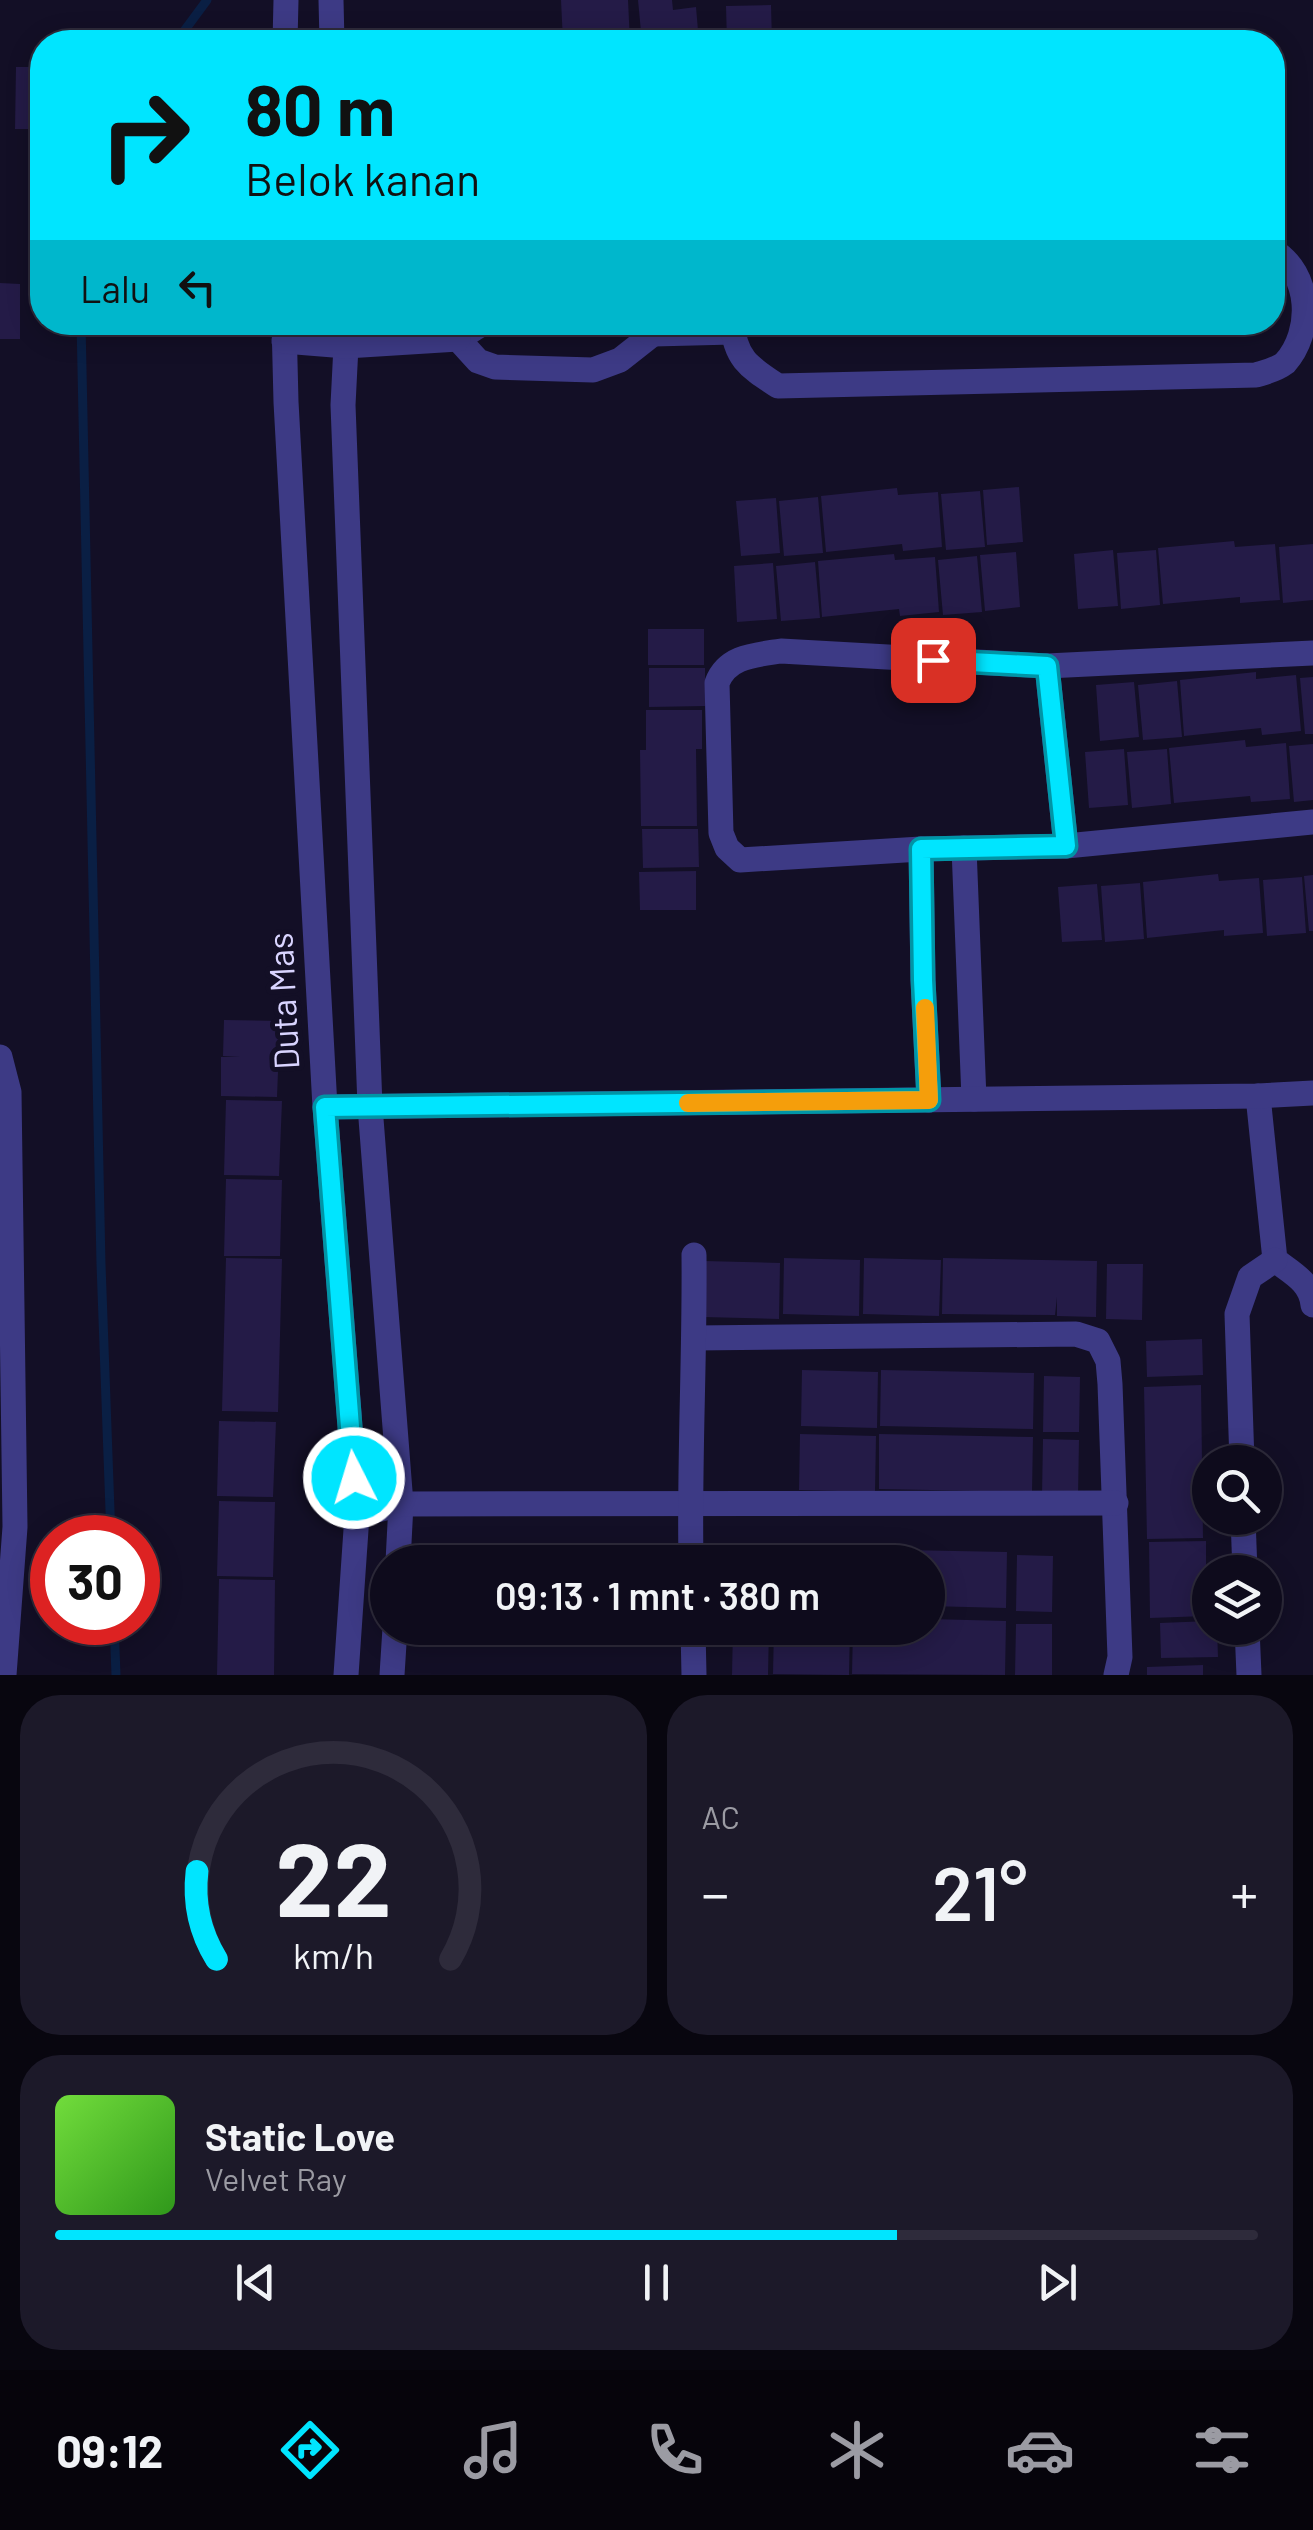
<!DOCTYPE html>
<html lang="id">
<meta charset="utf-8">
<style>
:root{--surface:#0e0b1c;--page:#1c1929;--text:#f1f3f6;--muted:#9b9ba3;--line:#2e2b3b;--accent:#00e5ff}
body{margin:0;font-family:Barlow,sans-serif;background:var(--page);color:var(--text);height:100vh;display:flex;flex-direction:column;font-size:38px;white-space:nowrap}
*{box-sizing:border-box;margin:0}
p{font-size:32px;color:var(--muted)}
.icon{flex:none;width:55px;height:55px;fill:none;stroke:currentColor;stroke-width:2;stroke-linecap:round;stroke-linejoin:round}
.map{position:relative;height:1675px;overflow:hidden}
.sheet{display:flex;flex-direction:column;gap:20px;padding:20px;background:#08060f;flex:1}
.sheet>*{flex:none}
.banner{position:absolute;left:30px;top:30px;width:1255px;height:305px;border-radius:40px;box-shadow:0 5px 25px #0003,0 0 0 2px var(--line);background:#00e5ff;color:#111;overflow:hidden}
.buttons{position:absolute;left:1192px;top:1445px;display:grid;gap:20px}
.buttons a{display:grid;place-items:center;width:90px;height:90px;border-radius:50%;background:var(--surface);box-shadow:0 5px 25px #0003,0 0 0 2px var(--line);font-size:50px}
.speed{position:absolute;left:30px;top:1515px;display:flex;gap:20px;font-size:50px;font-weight:700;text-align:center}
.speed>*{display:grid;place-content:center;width:130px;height:130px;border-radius:50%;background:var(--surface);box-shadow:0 5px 25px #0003,0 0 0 2px var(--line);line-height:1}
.speed .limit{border:15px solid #d22;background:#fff;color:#111}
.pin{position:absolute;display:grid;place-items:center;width:85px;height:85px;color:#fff;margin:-42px;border-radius:20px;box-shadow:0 5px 15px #0006}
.me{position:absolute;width:110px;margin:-55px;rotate:355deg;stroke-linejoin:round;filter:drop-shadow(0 0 8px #0008)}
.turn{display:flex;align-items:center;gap:35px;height:210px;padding:0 50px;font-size:45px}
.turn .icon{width:130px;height:130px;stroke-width:2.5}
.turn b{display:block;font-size:70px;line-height:85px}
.then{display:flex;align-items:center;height:95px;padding:0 50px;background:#0003;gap:20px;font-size:38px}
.big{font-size:75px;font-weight:600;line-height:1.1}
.sheet .tile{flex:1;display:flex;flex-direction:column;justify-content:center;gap:15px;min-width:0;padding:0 35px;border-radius:40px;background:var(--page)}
.sheet .dial{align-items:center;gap:0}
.dial svg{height:260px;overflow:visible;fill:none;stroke:var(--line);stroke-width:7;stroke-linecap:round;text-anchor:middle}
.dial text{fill:var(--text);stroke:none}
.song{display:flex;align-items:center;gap:30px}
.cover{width:120px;height:120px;border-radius:15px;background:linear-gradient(135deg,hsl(100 70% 55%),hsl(110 70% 35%))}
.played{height:10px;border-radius:5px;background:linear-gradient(90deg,var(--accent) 70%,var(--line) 70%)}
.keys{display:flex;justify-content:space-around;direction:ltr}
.heat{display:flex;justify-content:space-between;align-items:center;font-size:55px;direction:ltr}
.sheet .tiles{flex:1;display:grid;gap:20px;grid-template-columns:1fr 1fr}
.tile:last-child{grid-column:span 2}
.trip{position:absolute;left:370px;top:1545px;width:575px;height:100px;border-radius:50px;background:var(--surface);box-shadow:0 5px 25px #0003,0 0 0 2px var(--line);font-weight:600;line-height:100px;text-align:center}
.tab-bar{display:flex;height:160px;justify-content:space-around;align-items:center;background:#06040b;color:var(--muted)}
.tab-bar .icon{width:70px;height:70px}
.tab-bar .on{color:var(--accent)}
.tab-bar b{font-size:45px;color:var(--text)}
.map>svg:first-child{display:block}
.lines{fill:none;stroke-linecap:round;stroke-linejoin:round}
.stream{stroke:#0a1f44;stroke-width:9}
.building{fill:#241b47}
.street{stroke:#3d3a85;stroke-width:25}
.route-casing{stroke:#0095a6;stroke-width:25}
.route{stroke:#00e5ff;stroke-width:18}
.slow{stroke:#f59e0b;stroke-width:18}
.labels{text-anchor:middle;stroke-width:10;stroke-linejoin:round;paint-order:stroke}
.street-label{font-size:35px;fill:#d9d4ff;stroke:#130f26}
</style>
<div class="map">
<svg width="1313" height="1675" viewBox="0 0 1313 1675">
<rect width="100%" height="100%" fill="#130f26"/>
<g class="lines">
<!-- stream -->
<g class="stream">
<path d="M176,42L207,0"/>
<path d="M81,322L101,1264L111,1538"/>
<path d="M114,1622L116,1675"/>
</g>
</g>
<!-- building -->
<g class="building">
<path d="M561,0H628L630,42H563Z"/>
<path d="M638,0H672L673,10L696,7L699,42H642Z"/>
<path d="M771,5L772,42H727L726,6Z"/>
<path d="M16,67H42V129H15Z"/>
<path d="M0,283L20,284V339H0Z"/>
<path d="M1019,487L1023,542L987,545L983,490Z"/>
<path d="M897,488L898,495L938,492L942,547L903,551L902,544L826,552L821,496Z"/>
<path d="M980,491L985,547L946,550L941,494Z"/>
<path d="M818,497L823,553L784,556L779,501Z"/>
<path d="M776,498L780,553L741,556L736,501Z"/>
<path d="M1234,541L1235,547L1275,544L1280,600L1240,603V597L1163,604L1158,548Z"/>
<path d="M1313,544V600L1283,603L1279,547Z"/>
<path d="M1113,550L1118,606L1078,609L1074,554Z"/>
<path d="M1156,550L1160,605L1121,609L1117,553Z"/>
<path d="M1016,552L1020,607L985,611L980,555Z"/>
<path d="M894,554L895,560L935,557L939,612L900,616L899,609L822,617L818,561Z"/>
<path d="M977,556L982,612L943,615L938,560Z"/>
<path d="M815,562L820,618L781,621L776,566Z"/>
<path d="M773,563L777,619L737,622L734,566Z"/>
<rect x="648" y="629" width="56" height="36"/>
<path d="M649,668H705V706L649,707Z"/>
<path d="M1256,672V679L1296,675L1301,731L1262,735L1261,728L1184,736L1180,680Z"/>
<path d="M1313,677V734H1305L1300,678Z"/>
<path d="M1177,681L1182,737L1143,740L1138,685Z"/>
<path d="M1134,682L1139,737L1100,741L1096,685Z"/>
<path d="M646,710H702V749H696L697,826H641L640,750H646Z"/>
<path d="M1245,740L1246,747L1286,743L1290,799L1251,802L1250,796L1174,803L1169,748Z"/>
<path d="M1313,744V800L1294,802L1289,746Z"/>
<path d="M1124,749L1128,805L1089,808L1085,752Z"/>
<path d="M1167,749L1171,804L1132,808L1127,752Z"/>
<path d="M642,829H698L699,867L643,868Z"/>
<path d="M696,871V910H640L639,872Z"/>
<path d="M1218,874L1219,881L1259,878L1263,933L1224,936V930L1147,938L1143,882Z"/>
<path d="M1313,875V931H1309L1304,876Z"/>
<path d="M1302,877L1306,933L1267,936L1263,880Z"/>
<path d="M1140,883L1144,939L1105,942L1101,886Z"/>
<path d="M1097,884L1102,940L1062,942L1058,887Z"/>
<path d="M224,1020L280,1021L277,1097L221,1096V1057H240L223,1056Z"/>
<path d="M226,1100L282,1101L279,1176L224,1175Z"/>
<path d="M226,1179L282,1180L280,1256H224Z"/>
<path d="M226,1258L282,1259L278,1412L222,1411Z"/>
<path d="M784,1258L860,1260L859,1316L783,1314Z"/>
<path d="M864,1258L941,1260L939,1316L863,1314Z"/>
<path d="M943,1258L1097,1261L1096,1317L1057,1316V1297L1055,1315L942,1314Z"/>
<path d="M704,1261L780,1263L779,1319L703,1317Z"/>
<path d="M1107,1264H1143L1142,1320L1106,1319Z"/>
<path d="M1202,1339L1203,1375L1147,1377L1146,1341Z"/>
<path d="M802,1370L878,1372L877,1428L801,1426Z"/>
<path d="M881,1370L1034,1373L1033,1429L880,1426Z"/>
<path d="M1044,1376L1080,1377L1079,1432H1043Z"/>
<path d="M1201,1385L1203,1538L1147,1539L1144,1387Z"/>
<path d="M219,1421L276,1422L273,1497L217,1496Z"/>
<path d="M800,1434L876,1436L875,1492L799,1490Z"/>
<path d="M879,1434L1033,1437L1032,1492L879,1489Z"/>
<path d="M1043,1439L1079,1440L1078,1496L1042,1495Z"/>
<path d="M219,1501L275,1502L273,1577L217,1576Z"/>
<path d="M1206,1541V1616L1150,1618L1149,1542Z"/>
<path d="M853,1549L1007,1552L1006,1608L928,1606V1562H853Z"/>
<path d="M775,1550L851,1552L850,1562H774Z"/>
<path d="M1017,1555L1053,1556L1052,1612L1016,1611Z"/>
<path d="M219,1579L275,1580L274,1675H217Z"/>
<path d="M930,1619L1006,1621L1005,1675L852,1674L853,1628H928V1620Z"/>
<path d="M1210,1621V1628H1217L1218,1657L1161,1658L1160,1623Z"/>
<path d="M1016,1624H1052V1675H1015Z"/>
<path d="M733,1628H769L768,1675H732Z"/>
<path d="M774,1628H850L849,1675L773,1674Z"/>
<path d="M1203,1665V1675H1147V1667Z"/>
</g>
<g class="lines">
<!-- street -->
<g class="street">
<path d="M331,0L332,42"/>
<path d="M285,42L286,0"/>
<path d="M284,322L286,402L325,1107L357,1515L346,1675"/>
<path d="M344,322L346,346L343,405L370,1106L401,1504L398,1562"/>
<path d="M485,322L458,339L478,361L495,367L593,370L620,360L653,334"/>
<path d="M629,322L653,334L733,332"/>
<path d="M732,322C735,359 749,367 778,386L1256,375C1266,372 1276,370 1285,363C1313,332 1312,273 1272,250"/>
<path d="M284,341L346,346L458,339"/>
<path d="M1313,653L1047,666L781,651C755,655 727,656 717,683L721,833L727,848L740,860L921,849L1066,846L1313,822"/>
<path d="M1047,666L1066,846"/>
<path d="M964,848L974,1099"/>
<path d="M921,849L923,980L929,1100"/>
<path d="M0,1057L9,1092L15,1527L4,1675"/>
<path d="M1258,1096L1275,1260C1292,1273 1311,1282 1313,1305"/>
<path d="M325,1107L1258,1096L1313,1093"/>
<path d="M695,1338L1076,1334L1098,1341L1108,1361L1110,1384L1120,1657L1116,1675"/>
<path d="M1242,1462L1237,1314L1250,1277L1275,1260"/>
<path d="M357,1515L401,1504L1116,1503"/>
<path d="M1243,1518L1245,1572"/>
<path d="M691,1562C689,1460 695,1358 694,1255"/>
<path d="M693,1628L694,1675"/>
<path d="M1247,1628L1249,1675"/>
<path d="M392,1675L395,1628"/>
</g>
</g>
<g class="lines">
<defs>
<path id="route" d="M354,1478L325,1107L929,1100L923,980L921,849L1066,846L1047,666L933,660"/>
</defs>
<!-- route casing -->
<use href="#route" class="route-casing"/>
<!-- route -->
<use href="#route" class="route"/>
<!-- slow -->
<path class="slow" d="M688,1103L929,1100L925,1008"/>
</g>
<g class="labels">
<!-- street labels -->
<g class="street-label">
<text transform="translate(284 1001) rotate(-93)" y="12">Duta Mas</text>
</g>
</g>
</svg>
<div class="buttons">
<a><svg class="icon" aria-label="search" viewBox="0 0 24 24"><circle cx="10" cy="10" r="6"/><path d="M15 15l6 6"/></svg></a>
<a><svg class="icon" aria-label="layers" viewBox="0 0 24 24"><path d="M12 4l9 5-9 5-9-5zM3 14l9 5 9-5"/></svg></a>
</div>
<div class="speed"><div class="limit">30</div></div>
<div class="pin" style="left:933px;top:660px;background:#d93025"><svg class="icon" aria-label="arrive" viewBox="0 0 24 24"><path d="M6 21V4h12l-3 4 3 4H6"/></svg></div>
<svg class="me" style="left:354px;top:1478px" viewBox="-20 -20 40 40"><circle r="17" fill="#00e5ff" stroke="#fff" stroke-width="3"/><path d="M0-11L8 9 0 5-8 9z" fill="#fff"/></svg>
<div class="trip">09:13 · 1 mnt · 380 m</div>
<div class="banner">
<div class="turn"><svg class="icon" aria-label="right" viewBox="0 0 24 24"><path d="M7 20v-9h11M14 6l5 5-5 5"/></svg><div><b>80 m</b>Belok kanan</div></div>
<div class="then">Lalu<svg class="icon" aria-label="left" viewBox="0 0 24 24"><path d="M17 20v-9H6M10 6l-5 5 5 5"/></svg></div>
</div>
</div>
<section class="sheet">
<div class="tiles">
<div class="tile dial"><svg viewBox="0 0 100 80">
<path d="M14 69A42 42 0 1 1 86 69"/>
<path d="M14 69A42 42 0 0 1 8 42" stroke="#00e5ff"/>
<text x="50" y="56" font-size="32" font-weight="700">22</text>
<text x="50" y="72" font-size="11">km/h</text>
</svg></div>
<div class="tile"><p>AC</p>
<div class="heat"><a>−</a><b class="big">21°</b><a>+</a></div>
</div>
<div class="tile">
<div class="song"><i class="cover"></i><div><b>Static Love</b><p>Velvet Ray</p></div></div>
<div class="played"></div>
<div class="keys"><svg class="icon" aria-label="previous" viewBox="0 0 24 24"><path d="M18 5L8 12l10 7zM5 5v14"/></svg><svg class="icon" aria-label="pause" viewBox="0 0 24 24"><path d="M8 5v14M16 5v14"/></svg><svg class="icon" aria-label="next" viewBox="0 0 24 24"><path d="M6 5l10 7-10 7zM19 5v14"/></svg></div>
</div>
</div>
</section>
<nav class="tab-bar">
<b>09:12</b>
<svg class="icon on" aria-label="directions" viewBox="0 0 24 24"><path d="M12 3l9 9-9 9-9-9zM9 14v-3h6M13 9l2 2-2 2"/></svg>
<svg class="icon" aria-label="music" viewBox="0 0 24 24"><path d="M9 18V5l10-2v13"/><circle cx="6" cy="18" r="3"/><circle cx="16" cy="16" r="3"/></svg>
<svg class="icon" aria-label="phone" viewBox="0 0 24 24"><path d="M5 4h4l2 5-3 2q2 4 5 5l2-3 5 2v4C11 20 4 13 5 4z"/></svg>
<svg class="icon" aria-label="climate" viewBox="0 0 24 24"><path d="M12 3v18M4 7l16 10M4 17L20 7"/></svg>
<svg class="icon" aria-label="car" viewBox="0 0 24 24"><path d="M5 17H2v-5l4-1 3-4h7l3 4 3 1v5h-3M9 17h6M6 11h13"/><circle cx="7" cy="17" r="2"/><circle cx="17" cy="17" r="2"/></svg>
<svg class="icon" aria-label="filters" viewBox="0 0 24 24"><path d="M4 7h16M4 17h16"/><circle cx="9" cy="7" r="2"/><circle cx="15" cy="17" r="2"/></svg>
</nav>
